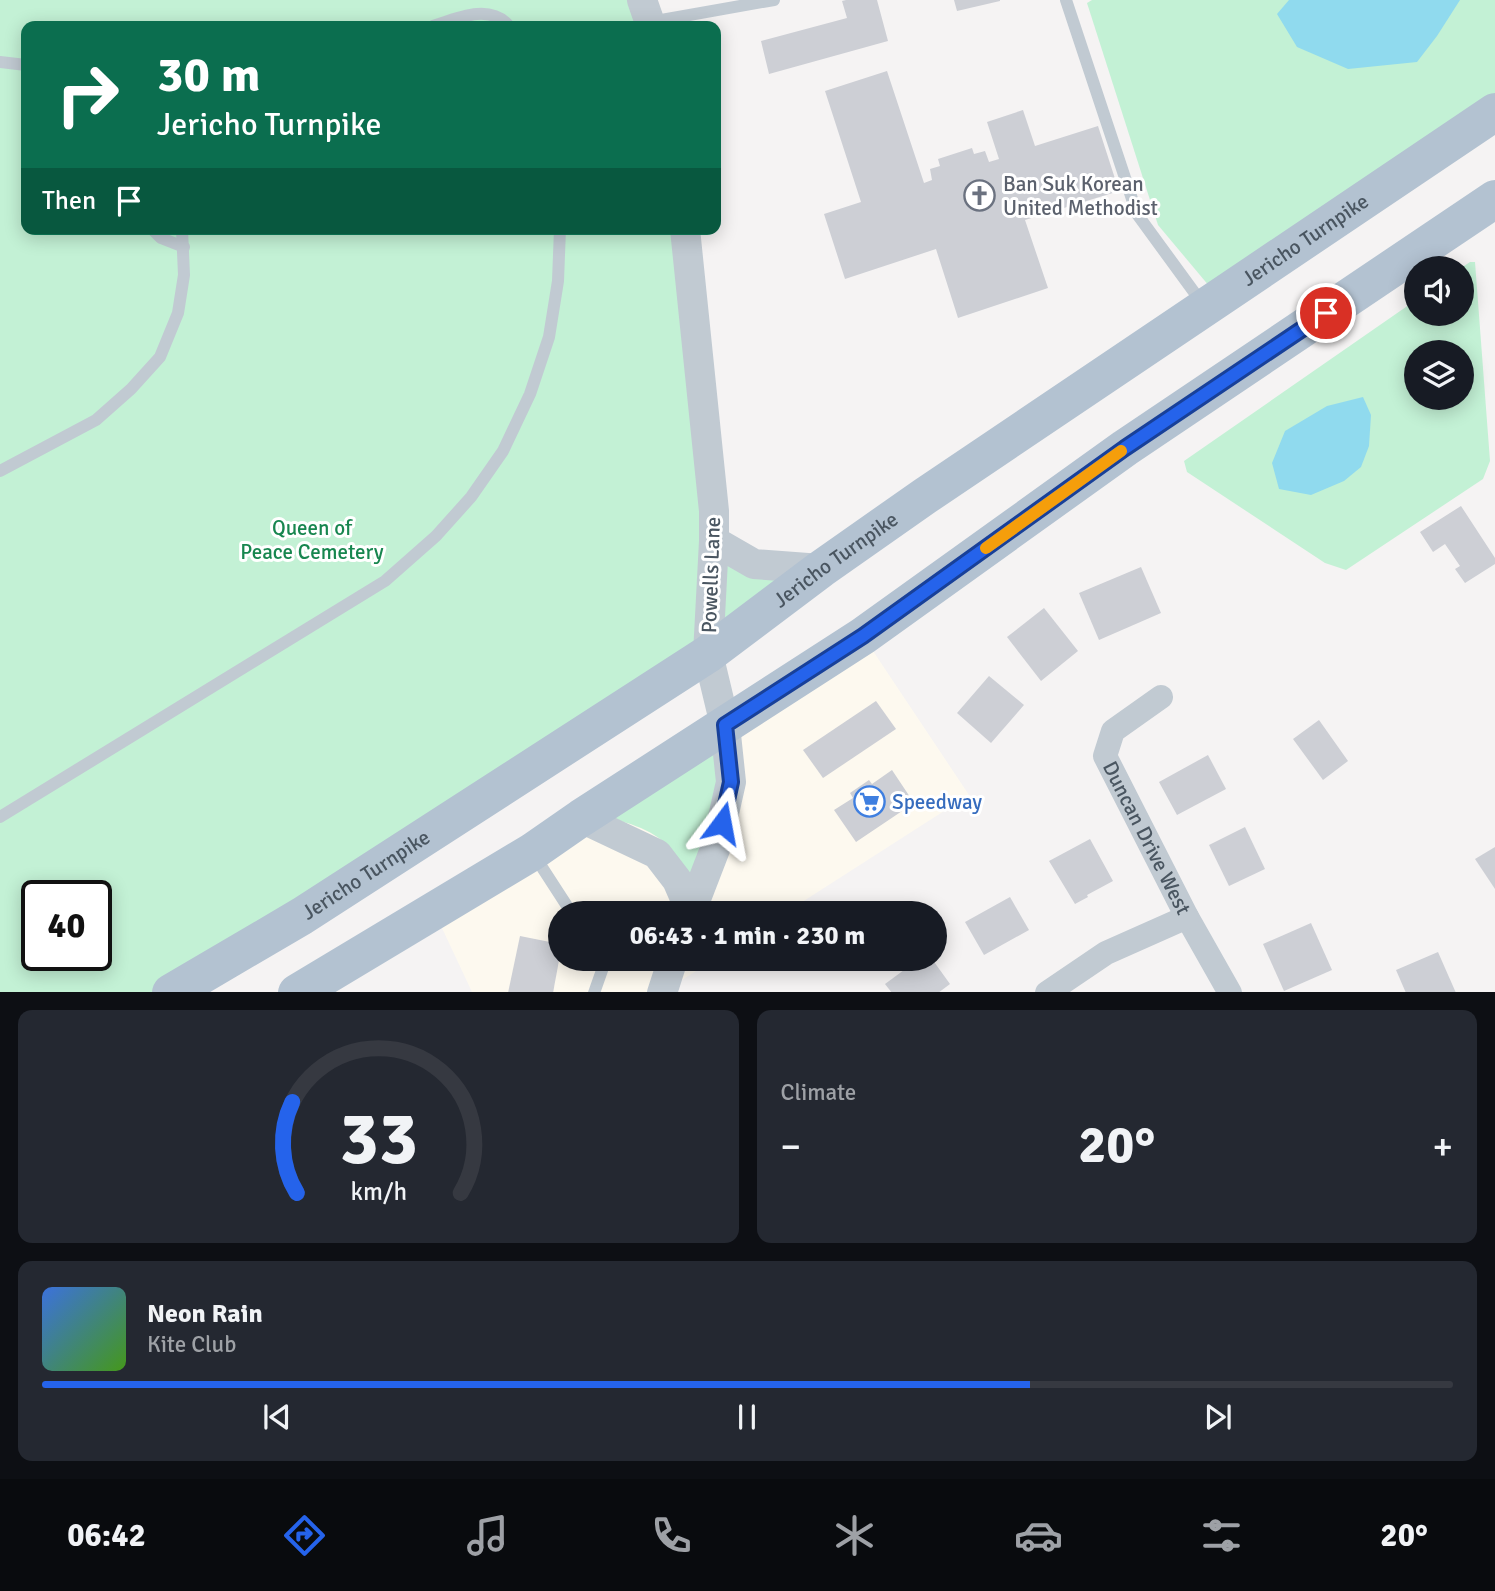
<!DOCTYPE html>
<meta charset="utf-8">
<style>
:root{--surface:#171b24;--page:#242831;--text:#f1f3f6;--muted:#9ea1a6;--line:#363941;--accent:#2563eb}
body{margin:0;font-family:Signika,sans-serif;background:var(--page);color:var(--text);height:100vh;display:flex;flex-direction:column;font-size:26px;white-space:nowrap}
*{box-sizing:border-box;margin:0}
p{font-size:23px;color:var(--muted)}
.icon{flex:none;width:38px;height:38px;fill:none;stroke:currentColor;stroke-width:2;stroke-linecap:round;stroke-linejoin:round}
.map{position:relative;height:992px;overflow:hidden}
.drawer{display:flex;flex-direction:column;gap:18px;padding:18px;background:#0d0f14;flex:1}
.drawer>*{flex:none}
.top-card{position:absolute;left:21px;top:21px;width:700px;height:214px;border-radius:14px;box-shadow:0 4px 18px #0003;background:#0b6e4f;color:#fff;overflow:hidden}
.fabs{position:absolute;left:1404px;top:256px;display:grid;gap:14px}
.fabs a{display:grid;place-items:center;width:70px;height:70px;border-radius:50%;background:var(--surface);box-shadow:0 4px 18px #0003;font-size:35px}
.speed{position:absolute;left:21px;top:880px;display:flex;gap:14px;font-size:35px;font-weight:700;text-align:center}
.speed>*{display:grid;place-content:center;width:91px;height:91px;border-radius:50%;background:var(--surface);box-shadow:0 4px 18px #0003;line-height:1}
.speed .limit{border:4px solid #111;border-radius:10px;background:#fff;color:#111}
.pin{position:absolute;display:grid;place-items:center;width:60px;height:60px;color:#fff;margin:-30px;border:4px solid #fff;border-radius:50%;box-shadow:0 2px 7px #0007}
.me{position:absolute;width:77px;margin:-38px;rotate:13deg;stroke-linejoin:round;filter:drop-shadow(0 0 5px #0008)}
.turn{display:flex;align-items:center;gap:24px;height:147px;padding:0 21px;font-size:32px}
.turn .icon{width:91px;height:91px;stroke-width:2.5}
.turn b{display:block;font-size:49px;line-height:60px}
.then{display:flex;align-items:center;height:66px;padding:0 21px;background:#0003;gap:14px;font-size:26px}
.big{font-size:52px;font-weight:800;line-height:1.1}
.drawer .tile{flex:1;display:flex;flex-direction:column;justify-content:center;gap:10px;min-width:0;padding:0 24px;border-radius:14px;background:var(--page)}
.drawer .dial{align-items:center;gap:0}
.dial svg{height:182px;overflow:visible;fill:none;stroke:var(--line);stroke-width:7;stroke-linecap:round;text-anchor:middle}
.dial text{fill:var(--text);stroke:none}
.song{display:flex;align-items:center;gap:21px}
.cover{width:84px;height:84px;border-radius:10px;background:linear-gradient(135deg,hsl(220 70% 55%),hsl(100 70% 35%))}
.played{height:7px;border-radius:4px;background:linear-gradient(90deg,var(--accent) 70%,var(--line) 70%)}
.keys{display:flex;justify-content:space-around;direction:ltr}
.heat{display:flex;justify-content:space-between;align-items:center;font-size:38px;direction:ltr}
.drawer .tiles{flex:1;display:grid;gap:18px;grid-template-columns:1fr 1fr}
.tile:last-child{grid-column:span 2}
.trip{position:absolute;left:548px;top:901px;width:399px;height:70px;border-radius:35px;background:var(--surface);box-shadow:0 4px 18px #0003;font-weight:800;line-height:70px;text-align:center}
.dock{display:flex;height:112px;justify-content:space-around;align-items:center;background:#090b0e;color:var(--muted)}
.dock .icon{width:49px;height:49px}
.dock .on{color:var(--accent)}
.dock b{font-size:32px;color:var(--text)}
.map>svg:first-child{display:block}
.commercial{fill:#fdf9ef}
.green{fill:#c3f1d5;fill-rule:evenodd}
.water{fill:#90daee}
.building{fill:#cdcfd5}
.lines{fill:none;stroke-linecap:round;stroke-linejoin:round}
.service{stroke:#c1cad2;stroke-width:12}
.minor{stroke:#c1cad2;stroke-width:24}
.tertiary{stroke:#c1cad2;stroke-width:30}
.primary{stroke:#b3c2d1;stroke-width:38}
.route-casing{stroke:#184099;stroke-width:18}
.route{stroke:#2563eb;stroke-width:12}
.slow{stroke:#f59e0b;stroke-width:12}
.labels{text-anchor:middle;stroke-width:6;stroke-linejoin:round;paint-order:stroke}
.worship-label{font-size:21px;fill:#5b616d;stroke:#fff;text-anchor:start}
.street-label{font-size:21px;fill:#4a5661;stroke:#fff}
.park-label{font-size:21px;fill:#17864f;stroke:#fff}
.shop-label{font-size:21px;fill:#366cbe;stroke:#fff;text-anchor:start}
</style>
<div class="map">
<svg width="1495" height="993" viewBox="0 0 1495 993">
<rect width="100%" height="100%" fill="#f5f3f3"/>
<!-- commercial -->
<path class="commercial" d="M863,636L969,795L785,913L560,914V959H715L663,992H472L434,911Z"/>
<!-- green -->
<g class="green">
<path d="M0,0H642L651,26H26V229H685L708,654L171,992L0,993ZM37,896H96V956H37Z"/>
<path d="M1092,0H1495V112L1220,299L1158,225L1087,3Z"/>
<path d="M1470,262H1475L1490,461L1483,479L1346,570L1325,563L1187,472L1184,461L1416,300V313H1461V268ZM1416,352H1461V397H1416Z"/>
<path d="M720,549L811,572L714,643Z"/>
<path d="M719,743L722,784L691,888C687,878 683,866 677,857C661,832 633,824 606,817Z"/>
</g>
<!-- water -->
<g class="water">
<path d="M1289,0H1460L1437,36L1417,62L1348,69L1297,47L1277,14Z"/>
<path d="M1363,397L1371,415L1369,446L1361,467L1344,481L1311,495L1279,489L1272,463L1285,431L1327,406Z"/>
</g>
<!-- building -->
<g class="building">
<path d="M846,0H877L888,41L769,74L761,41L847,18L842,1Z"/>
<path d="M954,0H1000V1L957,11Z"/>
<path d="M887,71L924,183L932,180L930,169L940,166L938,159L972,148L974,154L985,151L989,162L999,159L987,122L1023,110L1035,146L1098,126L1119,191L1025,220L1048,288L958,318L936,249L845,279L824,214L861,202L825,91Z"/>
<path d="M1461,506L1495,558V564L1465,583L1455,569L1460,566L1445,544L1433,552L1420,532Z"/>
<path d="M1141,567L1161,613L1099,640L1079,593Z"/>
<path d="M1044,608L1078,651L1041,681L1007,637Z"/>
<path d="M989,676L1024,705L991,743L957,713Z"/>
<path d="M876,701L896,729L823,778L803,750Z"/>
<path d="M1319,720L1348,761L1323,780L1293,739Z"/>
<path d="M1208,755L1226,789L1177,815L1159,782Z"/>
<path d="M892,770L914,803L856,842L834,810L853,798L850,793L869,780L872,784Z"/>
<path d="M1245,827L1265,869L1229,886L1209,845Z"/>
<path d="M1090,839L1113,881L1087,895L1088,897L1075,904L1049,861Z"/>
<path d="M1495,847V889L1475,859Z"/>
<path d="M1010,897L1029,930L984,955L965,922Z"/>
<path d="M1311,923L1332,970L1284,991L1263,944Z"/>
<path d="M520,936L560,944V955L553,993H508Z"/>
<path d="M1438,952L1456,993H1406L1396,970Z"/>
<path d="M919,959H932L950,984L938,993H892L885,984Z"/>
</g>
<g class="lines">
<!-- service -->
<g class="service">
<path d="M1066,0L1137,214L1202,303"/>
<path d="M650,22L774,0"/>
<path d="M433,26C457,18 490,3 509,26"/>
<path d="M0,62L26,65"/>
<path d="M152,229L161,238L184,247"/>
<path d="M0,471L96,420L131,389L160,357L178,313L184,275L182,229"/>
<path d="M0,817L385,581L436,536L471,497L503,451L530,394L549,337L558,281L560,229"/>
<path d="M534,855L569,909L576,914"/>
<path d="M594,993L606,959"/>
</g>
<!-- minor -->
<g class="minor">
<path id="s1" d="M1161,697L1113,731L1105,756L1187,917L1230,993"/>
<path d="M1047,993L1106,953L1187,917"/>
</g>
<!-- tertiary -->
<g class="tertiary">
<path d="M642,0L651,26"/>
<path d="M685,229L714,511V541L708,654L725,725L731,782L717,844L690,914"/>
<path d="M714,541L754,564L821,569"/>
<path d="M581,818L657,854L677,880L691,912"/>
<path d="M662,993L673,959"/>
</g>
<!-- primary -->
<g class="primary">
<path id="s2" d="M171,993L302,916L708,654L821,569L925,496L1495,112"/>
<path d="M297,993L532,852L581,818L863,636L1125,448L1495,199"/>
</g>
</g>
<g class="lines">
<defs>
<path id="route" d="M722,823L731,782L725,725L863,636L1125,448L1326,313"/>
</defs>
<!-- route casing -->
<use href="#route" class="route-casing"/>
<!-- route -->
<use href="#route" class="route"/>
<!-- slow -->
<path class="slow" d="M986,548L1121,451"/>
</g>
<!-- icons -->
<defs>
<symbol id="church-ring" viewBox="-11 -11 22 22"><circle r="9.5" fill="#fff" stroke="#6b7280" stroke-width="1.5"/><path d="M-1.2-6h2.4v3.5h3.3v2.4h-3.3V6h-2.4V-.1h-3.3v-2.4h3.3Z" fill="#6b7280"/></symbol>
<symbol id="supermarket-ring" viewBox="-11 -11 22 22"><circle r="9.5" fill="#fff" stroke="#3f7fe0" stroke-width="1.5"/><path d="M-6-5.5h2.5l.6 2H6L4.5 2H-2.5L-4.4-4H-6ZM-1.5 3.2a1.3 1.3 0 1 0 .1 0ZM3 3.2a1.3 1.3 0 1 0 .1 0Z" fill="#3f7fe0"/></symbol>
</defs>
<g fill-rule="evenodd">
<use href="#church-ring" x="962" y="178" width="35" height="35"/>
<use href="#supermarket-ring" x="852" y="784" width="35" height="35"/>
</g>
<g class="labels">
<!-- worship labels -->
<g class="worship-label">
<text x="1003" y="191">Ban Suk Korean<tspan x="1003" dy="24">United Methodist</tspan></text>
</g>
<!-- street labels -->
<g class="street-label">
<text dy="7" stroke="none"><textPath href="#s2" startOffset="1362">Jericho Turnpike</textPath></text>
<text dy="7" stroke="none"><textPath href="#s2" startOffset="794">Jericho Turnpike</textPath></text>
<text transform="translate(711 575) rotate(-88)" y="7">Powells Lane</text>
<text dy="7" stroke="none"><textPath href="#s1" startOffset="177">Duncan Drive West</textPath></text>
<text dy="7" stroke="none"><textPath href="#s2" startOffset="228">Jericho Turnpike</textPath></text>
</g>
<!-- park labels -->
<g class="park-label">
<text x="312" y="535">Queen of<tspan x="312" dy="24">Peace Cemetery</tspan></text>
</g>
<!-- shop labels -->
<g class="shop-label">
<text x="892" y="809">Speedway</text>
</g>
</g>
</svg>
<div class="fabs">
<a><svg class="icon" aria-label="sound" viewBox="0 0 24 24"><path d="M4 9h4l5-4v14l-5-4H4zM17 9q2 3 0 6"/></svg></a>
<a><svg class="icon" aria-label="layers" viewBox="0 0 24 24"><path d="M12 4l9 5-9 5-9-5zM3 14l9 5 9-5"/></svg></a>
</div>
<div class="speed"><div class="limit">40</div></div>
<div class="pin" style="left:1326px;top:313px;background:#d93025"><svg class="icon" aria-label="arrive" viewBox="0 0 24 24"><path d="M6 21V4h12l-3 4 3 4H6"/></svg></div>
<svg class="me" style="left:722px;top:823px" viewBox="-20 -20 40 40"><path d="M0-17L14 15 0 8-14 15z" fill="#2563eb" stroke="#fff" stroke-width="4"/></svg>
<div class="trip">06:43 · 1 min · 230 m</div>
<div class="top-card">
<div class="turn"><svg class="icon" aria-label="right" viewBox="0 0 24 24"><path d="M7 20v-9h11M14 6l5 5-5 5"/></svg><div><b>30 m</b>Jericho Turnpike</div></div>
<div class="then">Then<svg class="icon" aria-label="arrive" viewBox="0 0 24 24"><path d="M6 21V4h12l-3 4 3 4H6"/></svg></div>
</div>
</div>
<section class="drawer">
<div class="tiles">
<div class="tile dial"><svg viewBox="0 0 100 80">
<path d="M14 69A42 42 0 1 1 86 69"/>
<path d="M14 69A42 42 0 0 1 12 29" stroke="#2563eb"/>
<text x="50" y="56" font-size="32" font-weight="700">33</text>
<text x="50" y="72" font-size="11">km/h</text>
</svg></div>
<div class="tile"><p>Climate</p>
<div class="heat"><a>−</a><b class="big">20°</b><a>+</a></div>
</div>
<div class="tile">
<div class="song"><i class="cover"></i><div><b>Neon Rain</b><p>Kite Club</p></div></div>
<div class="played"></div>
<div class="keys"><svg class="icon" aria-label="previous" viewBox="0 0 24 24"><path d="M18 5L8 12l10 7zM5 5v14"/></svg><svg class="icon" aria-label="pause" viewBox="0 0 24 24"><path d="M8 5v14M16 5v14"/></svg><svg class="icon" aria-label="next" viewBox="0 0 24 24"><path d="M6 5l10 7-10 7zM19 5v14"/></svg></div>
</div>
</div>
</section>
<nav class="dock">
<b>06:42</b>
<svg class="icon on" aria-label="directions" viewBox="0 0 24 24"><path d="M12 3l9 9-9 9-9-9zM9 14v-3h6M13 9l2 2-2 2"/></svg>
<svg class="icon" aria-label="music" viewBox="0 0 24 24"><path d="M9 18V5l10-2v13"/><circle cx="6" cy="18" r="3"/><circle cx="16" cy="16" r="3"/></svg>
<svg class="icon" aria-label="phone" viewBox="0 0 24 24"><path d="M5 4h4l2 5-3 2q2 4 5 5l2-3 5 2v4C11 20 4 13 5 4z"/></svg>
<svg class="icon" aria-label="climate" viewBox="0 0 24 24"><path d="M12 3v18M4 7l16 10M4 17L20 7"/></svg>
<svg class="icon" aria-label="car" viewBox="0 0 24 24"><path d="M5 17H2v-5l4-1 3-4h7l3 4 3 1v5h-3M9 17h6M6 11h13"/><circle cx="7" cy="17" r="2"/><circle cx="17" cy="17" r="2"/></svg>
<svg class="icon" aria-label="filters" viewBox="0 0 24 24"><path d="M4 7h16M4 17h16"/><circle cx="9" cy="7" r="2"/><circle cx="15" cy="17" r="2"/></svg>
<b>20°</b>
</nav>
